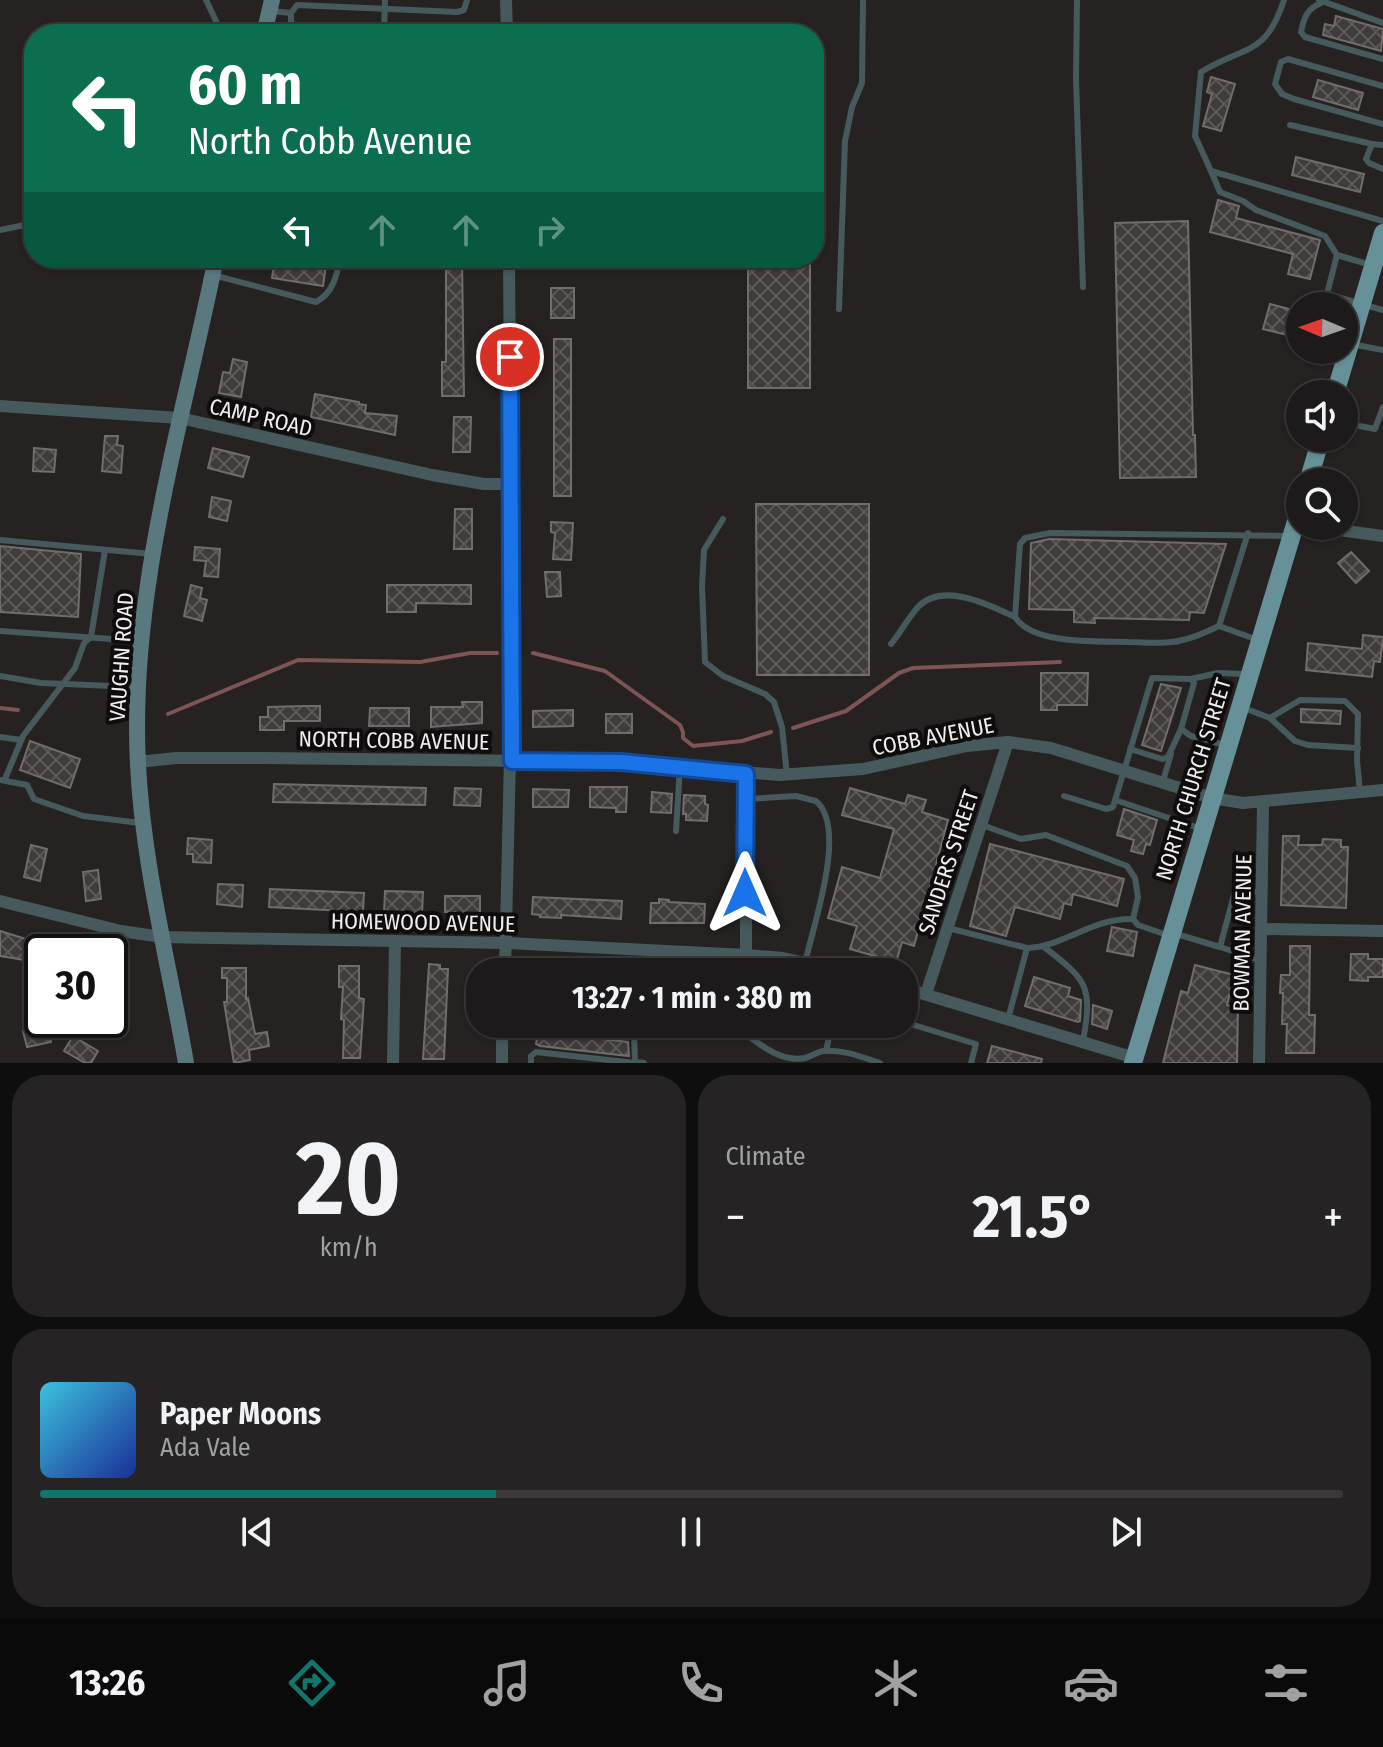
<!DOCTYPE html>
<meta charset="utf-8">
<style>
:root{--surface:#1c1a1a;--page:#252323;--text:#f1f3f6;--muted:#a0a1a2;--line:#3a3839;--accent:#0f766e}
body{margin:0;font-family:"Fira Sans Condensed",sans-serif;background:var(--page);color:var(--text);height:100vh;display:flex;flex-direction:column;font-size:30px;white-space:nowrap}
*{box-sizing:border-box;margin:0}
p{font-size:26px;color:var(--muted)}
.icon{flex:none;width:44px;height:44px;fill:none;stroke:currentColor;stroke-width:2;stroke-linecap:round;stroke-linejoin:round}
.map{position:relative;height:1063px;overflow:hidden}
.panel{display:flex;flex-direction:column;gap:12px;padding:12px;background:#0f0e0e;flex:1}
.panel>*{flex:none}
.banner{position:absolute;left:24px;top:24px;width:800px;height:244px;border-radius:32px;box-shadow:0 2px 6px #0004,0 0 0 2px var(--line);background:#0b6e4f;color:#fff;overflow:hidden}
.needle{width:52px;rotate:272deg}
.buttons{position:absolute;left:1286px;top:292px;display:grid;gap:16px}
.buttons a{display:grid;place-items:center;width:72px;height:72px;border-radius:50%;background:var(--surface);box-shadow:0 2px 6px #0004,0 0 0 2px var(--line);font-size:40px}
.speed{position:absolute;left:24px;top:934px;display:flex;gap:16px;font-size:40px;font-weight:700;text-align:center}
.speed>*{display:grid;place-content:center;width:104px;height:104px;border-radius:50%;background:var(--surface);box-shadow:0 2px 6px #0004,0 0 0 2px var(--line);line-height:1}
.speed .limit{border:4px solid #111;border-radius:12px;background:#fff;color:#111}
.pin{position:absolute;display:grid;place-items:center;width:68px;height:68px;color:#fff;margin:-34px;border:4px solid #fff;border-radius:50%;box-shadow:0 2px 8px #0007}
.me{position:absolute;width:88px;margin:-44px;rotate:0deg;stroke-linejoin:round;filter:drop-shadow(0 0 6px #0008)}
.turn{display:flex;align-items:center;gap:28px;height:168px;padding:0 32px;font-size:36px}
.turn .icon{width:104px;height:104px;stroke-width:2.5}
.turn b{display:block;font-size:56px;line-height:68px}
.lanes{display:flex;align-items:center;height:76px;padding:0 32px;background:#0003;justify-content:center;gap:40px;direction:ltr}
.lanes .off{opacity:.35}
.big{font-size:60px;font-weight:700;line-height:1.1}
.panel .card{flex:1;display:flex;flex-direction:column;justify-content:center;gap:12px;min-width:0;padding:0 28px;border-radius:32px;background:var(--page)}
.panel .dial{align-items:center;gap:0}
.dial b{font-size:104px;line-height:1}
.song{display:flex;align-items:center;gap:24px}
.cover{width:96px;height:96px;border-radius:12px;background:linear-gradient(135deg,hsl(190 70% 55%),hsl(230 70% 35%))}
.played{height:8px;border-radius:4px;background:linear-gradient(90deg,var(--accent) 35%,var(--line) 35%)}
.keys{display:flex;justify-content:space-around;direction:ltr}
.heat{display:flex;justify-content:space-between;align-items:center;font-size:44px;direction:ltr}
.panel .tiles{flex:1;display:grid;gap:12px;grid-template-columns:1fr 1fr}
.card:last-child{grid-column:span 2}
.trip{position:absolute;left:466px;top:958px;width:452px;height:80px;border-radius:32px;background:var(--surface);box-shadow:0 2px 6px #0004,0 0 0 2px var(--line);font-weight:700;line-height:80px;text-align:center}
.tab-bar{display:flex;height:128px;justify-content:space-around;align-items:center;background:#0b0a0a;color:var(--muted)}
.tab-bar .icon{width:56px;height:56px}
.tab-bar .selected{color:var(--accent)}
.tab-bar b{font-size:36px;color:var(--text)}
.map>svg:first-child{display:block}
.lines{fill:none;stroke-linecap:round;stroke-linejoin:round}
.stream{stroke:#7e5455;stroke-width:4}
.building{fill:url(#building-cross-hatch);stroke:#726c6c;stroke-width:2}
.lane{stroke:#465a5e;stroke-width:6}
.street{stroke:#465a5e;stroke-width:12}
.secondary{stroke:#59797f;stroke-width:16}
.primary{stroke:#679198;stroke-width:18}
.route-casing{stroke:#114b97;stroke-width:20}
.route{stroke:#1a73e8;stroke-width:14}
.labels{text-anchor:middle;stroke-width:8;stroke-linejoin:round;paint-order:stroke}
.street-label{font-size:22px;fill:#f1eeee;stroke:#0e0c0c}
</style>
<div class="map">
<svg width="1383" height="1063" viewBox="0 0 1383 1063">
<defs>
<pattern id="building-cross-hatch" width="8" height="8" patternUnits="userSpaceOnUse" patternTransform="scale(2)"><rect width="8" height="8" fill="#403b3b"/><path d="M0 0l8 8M0 8l8-8" fill="none" stroke="#5c5858"/></pattern>
</defs>
<rect width="100%" height="100%" fill="#262222"/>
<g class="lines">
<!-- stream -->
<g class="stream">
<path d="M533,653L605,671L680,725L683,732V738L693,746L742,741L771,732"/>
<path d="M0,708L18,710"/>
<path d="M168,714L298,660L420,662L470,653H497"/>
<path d="M793,728L846,711L899,673L913,668L1060,662"/>
</g>
</g>
<!-- building -->
<g class="building">
<path d="M1336,16L1383,29L1381,51L1323,35L1325,24L1334,26Z"/>
<path d="M1211,77L1235,84L1221,131L1203,126L1212,94L1207,92Z"/>
<path d="M1318,80L1363,93L1358,110L1313,97Z"/>
<path d="M1296,157L1364,174L1360,192L1292,175Z"/>
<path d="M1218,200L1239,206L1236,218L1320,240L1310,279L1288,274L1293,254L1210,232Z"/>
<path d="M1188,221L1193,435H1195L1196,477L1120,478L1115,223Z"/>
<path d="M275,258H327L323,286L272,278Z"/>
<path d="M446,258H462L464,396H442V362H446Z"/>
<rect x="748" y="262" width="62" height="126"/>
<rect x="551" y="288" width="23" height="30"/>
<path d="M1270,304L1300,312V338L1263,329Z"/>
<rect x="554" y="339" width="17" height="157"/>
<path d="M233,359L247,362L241,397L219,393L223,372L230,373Z"/>
<path d="M315,394L359,402V404L366,405L365,413L397,416L395,435L311,417Z"/>
<path d="M454,417H471L470,452H453Z"/>
<path d="M105,436H118L117,445L123,446L121,473L102,471Z"/>
<path d="M34,448L56,450L54,472L33,471Z"/>
<path d="M213,448L249,457L243,477L208,468Z"/>
<path d="M212,497L231,501L227,521L209,517Z"/>
<path d="M756,504H869V675H757Z"/>
<path d="M455,509H472V549H454Z"/>
<path d="M551,522L573,523L571,560L553,559L555,533L551,532Z"/>
<path d="M1049,539L1226,544L1204,613L1190,612L1189,620L1094,618L1095,623L1074,622V610L1029,609L1031,543Z"/>
<path d="M0,546L81,554L78,617L0,612Z"/>
<path d="M195,547L220,549L218,577L204,576L206,561L194,560Z"/>
<path d="M1351,552L1369,571L1356,583L1338,563Z"/>
<path d="M545,572H560L561,596L547,597Z"/>
<path d="M191,585L202,588L200,598L207,600L202,621L184,616Z"/>
<path d="M387,585H471V604L416,603V612H387Z"/>
<path d="M1363,635L1383,637L1380,662L1374,661L1372,677L1306,670L1308,643L1362,649Z"/>
<path d="M1041,673H1088L1087,705H1057V710H1041Z"/>
<path d="M1161,684L1181,688L1161,751L1142,745Z"/>
<path d="M462,702H482V723L431,727V707H463Z"/>
<path d="M304,706H320V721H284V730H260V717H268V707Z"/>
<path d="M370,708H409V726H369Z"/>
<path d="M1301,709L1341,711L1340,724L1301,722Z"/>
<path d="M573,710V726L533,727V711Z"/>
<rect x="606" y="714" width="26" height="19"/>
<path d="M30,741L80,759L70,788L20,770Z"/>
<path d="M274,784L426,788L425,805L273,802Z"/>
<path d="M590,787H627L626,812H616V808L590,807Z"/>
<path d="M455,788L481,789L480,806L454,805Z"/>
<path d="M850,788L905,804L908,795L926,800L922,812L948,820L914,946L902,942L896,962L850,949L857,926L828,918L842,867L880,878L894,829L842,815Z"/>
<path d="M533,789L569,790L568,807H533Z"/>
<path d="M652,792L672,794L671,813L651,812Z"/>
<path d="M684,795L705,796V804L708,805L707,821L686,820V814H683Z"/>
<path d="M1124,809L1157,820L1150,845L1146,844L1143,854L1131,851L1134,840L1117,835Z"/>
<path d="M1283,836H1299L1298,845H1322L1323,839L1341,840V847H1348L1346,908L1281,905Z"/>
<path d="M188,838L212,840L211,863L193,862V854H187Z"/>
<path d="M990,844L1124,879L1117,906L1073,894L1071,905L1064,903L1060,919L1015,907L1006,936L970,926Z"/>
<path d="M31,845L47,849L40,881L24,877Z"/>
<path d="M98,870L101,899L86,901L83,872Z"/>
<path d="M218,884L243,885L242,907L217,904Z"/>
<path d="M270,889L364,893L363,912L269,907Z"/>
<path d="M385,891L423,892L422,914L384,913Z"/>
<path d="M445,896H480V918L457,917V912H445Z"/>
<path d="M533,897L622,901L621,919L561,915V918L540,917V915L532,914Z"/>
<path d="M659,899L669,900V902L705,904L704,923H650L651,903H659Z"/>
<path d="M1112,927L1137,932L1133,956L1107,951Z"/>
<path d="M0,931L42,944V969L29,966L30,961L0,956Z"/>
<path d="M1290,946H1310L1309,1015H1315L1314,1053H1286L1287,1024H1282L1283,993H1280L1281,975H1290Z"/>
<path d="M1351,954H1368V959H1383V977H1368V981L1350,980Z"/>
<path d="M429,964L440,965V969H448L444,1059H423Z"/>
<path d="M1195,965L1234,975L1227,1005L1238,1008L1237,1063H1163L1181,991L1188,993Z"/>
<path d="M339,966H359V998L364,999L360,1058H343L344,1020L341,1019L343,987H339Z"/>
<path d="M222,968H246V999L248,998L255,1034L267,1032L269,1046L249,1050L250,1060L234,1063L224,1002H227V978H222Z"/>
<path d="M1034,977L1070,988L1068,996L1081,1000L1080,1021L1078,1022L1025,1006Z"/>
<path d="M1093,1005L1112,1011L1107,1029L1092,1024Z"/>
<path d="M48,1025L51,1042L27,1047L23,1031Z"/>
<path d="M538,1032L628,1042L629,1056L540,1046L536,1044Z"/>
<path d="M73,1036L98,1051L91,1063H85L64,1051Z"/>
<path d="M992,1046L1042,1059L1041,1063H987Z"/>
</g>
<g class="lines">
<!-- lane -->
<g class="lane">
<path d="M206,0L217,23L216,34"/>
<path d="M1077,0L1076,79L1083,287"/>
<path d="M1284,0C1265,58 1244,45 1201,72L1195,136L1211,171L1383,221"/>
<path d="M1319,0L1383,23"/>
<path d="M1321,3C1307,9 1304,17 1301,32L1305,37L1383,59"/>
<path d="M271,11L291,13L297,5L457,12L464,10L467,0"/>
<path d="M291,13V22L297,28L332,34"/>
<path d="M384,34L385,0"/>
<path d="M1383,86L1288,59L1281,62L1275,84L1282,94L1294,99L1383,124"/>
<path d="M1290,125L1372,144"/>
<path d="M1383,145L1372,144L1366,159L1369,163L1383,169"/>
<path d="M1211,171L1220,192L1243,201L1256,210L1325,236L1337,255"/>
<path d="M0,230L34,223"/>
<path d="M216,259L243,265L260,258"/>
<path d="M1371,265L1337,255L1327,294L1383,310"/>
<path d="M213,275L316,302C332,294 338,275 339,258"/>
<path d="M839,309L845,141L852,107L862,83L863,0"/>
<path d="M1351,344L1383,350"/>
<path d="M1344,423L1375,429L1383,407"/>
<path d="M723,519L704,550L702,586L705,662L723,676L765,694L774,702L782,727L787,775"/>
<path d="M0,540L152,554"/>
<path d="M1219,626L1248,533"/>
<path d="M0,631L140,641"/>
<path d="M1258,640L1219,626C1204,633 1189,640 1172,642C1158,644 1142,642 1128,642C1098,641 1033,645 1015,617L1020,544L1025,538L1050,533L1288,536"/>
<path d="M891,644C901,632 908,618 918,607C942,581 990,605 1015,617"/>
<path d="M0,676L41,683L136,687"/>
<path d="M1241,707L1270,718L1300,700L1345,701L1358,714L1357,761L1360,792"/>
<path d="M1270,718L1295,741L1308,745L1358,748"/>
<path d="M1181,729L1191,736L1225,745"/>
<path d="M0,737L21,740"/>
<path d="M1130,749L1162,759L1168,757L1181,729L1194,683L1191,679"/>
<path d="M5,779L23,736L75,668L84,643L91,637L105,550"/>
<path d="M0,780L27,785L34,799L83,816L140,823"/>
<path d="M1163,781L1171,754"/>
<path d="M1064,796L1106,809L1113,807L1152,678L1191,679L1218,673L1246,674"/>
<path d="M745,799L796,796L816,801C848,828 813,926 805,963"/>
<path d="M1115,800L1199,828"/>
<path d="M982,825L1021,839L1046,835L1127,866L1135,878L1138,897L1133,919L1138,925L1170,936"/>
<path d="M676,831L680,767"/>
<path d="M948,928L1027,948L1008,1019"/>
<path d="M1173,933L1220,947L1235,891L1263,892"/>
<path d="M1044,947C1087,980 1093,986 1083,1041"/>
<path d="M1220,947L1262,961"/>
<path d="M1027,948C1064,947 1091,918 1133,919"/>
<path d="M904,1022L976,1044L971,1063"/>
<path d="M540,1024L634,1030L742,1031V1024"/>
<path d="M634,1030L635,1062L644,1063"/>
<path d="M742,1031C759,1044 781,1063 805,1058C812,1056 817,1052 823,1051C842,1049 862,1057 880,1063"/>
<path d="M826,1051L832,1024"/>
<path d="M531,1063V1056L536,1052L635,1063"/>
</g>
<!-- street -->
<g class="street">
<path d="M506,0L507,34"/>
<path d="M0,406L180,418L432,475L484,484H510"/>
<path d="M1310,526L1383,536"/>
<path d="M138,762L176,758H263L621,762L779,775L863,769L967,746L1008,742L1051,748L1212,798L1243,803L1383,790"/>
<path d="M746,774V955"/>
<path d="M0,901L121,931L162,937L507,943L746,955L783,958L846,972"/>
<path d="M1263,929L1383,931"/>
<path d="M505,972L512,671L509,258"/>
<path d="M904,988L1135,1058"/>
<path d="M926,994L1008,742"/>
<path d="M393,1063L395,942"/>
<path d="M502,1063V1024"/>
<path d="M1259,1063L1263,803"/>
</g>
<!-- secondary -->
<g class="secondary">
<path d="M264,34L272,0"/>
<path d="M186,1063C169,964 143,865 138,765C129,592 182,425 216,258"/>
</g>
<!-- primary -->
<g class="primary">
<path d="M1335,394L1383,233"/>
<path d="M1308,482L1321,438"/>
<path d="M1133,1063L1300,508"/>
</g>
</g>
<g class="lines">
<defs>
<path id="route" d="M510,357L512,761L621,762L746,774L745,893"/>
</defs>
<!-- route casing -->
<use href="#route" class="route-casing"/>
<!-- route -->
<use href="#route" class="route"/>
</g>
<g class="labels">
<!-- street labels -->
<g class="street-label">
<text transform="translate(261 417) rotate(13)" y="8">CAMP ROAD</text>
<text transform="translate(121 657) rotate(-86)" y="8">VAUGHN ROAD</text>
<text transform="translate(933 736) rotate(-11)" y="8">COBB AVENUE</text>
<text transform="translate(394 740) rotate(1)" y="8">NORTH COBB AVENUE</text>
<text transform="translate(1193 779) rotate(-73)" y="8">NORTH CHURCH STREET</text>
<text transform="translate(948 862) rotate(-72)" y="8">SANDERS STREET</text>
<text transform="translate(423 922) rotate(1)" y="8">HOMEWOOD AVENUE</text>
<text transform="translate(1242 933) rotate(-89)" y="8">BOWMAN AVENUE</text>
</g>
</g>
</svg>
<div class="buttons">
<a><svg class="needle" viewBox="-14 -14 28 28"><path d="M0-13l5 13h-10z" fill="#e53935"/><path d="M0 13l5-13h-10z" fill="#a0a1a2"/></svg></a>
<a><svg class="icon" aria-label="sound" viewBox="0 0 24 24"><path d="M4 9h4l5-4v14l-5-4H4zM17 9q2 3 0 6"/></svg></a>
<a><svg class="icon" aria-label="search" viewBox="0 0 24 24"><circle cx="10" cy="10" r="6"/><path d="M15 15l6 6"/></svg></a>
</div>
<div class="speed"><div class="limit">30</div></div>
<div class="pin" style="left:510px;top:357px;background:#d93025"><svg class="icon" aria-label="arrive" viewBox="0 0 24 24"><path d="M6 21V4h12l-3 4 3 4H6"/></svg></div>
<svg class="me" style="left:745px;top:893px" viewBox="-20 -20 40 40"><path d="M0-17L14 15 0 8-14 15z" fill="#1a73e8" stroke="#fff" stroke-width="4"/></svg>
<div class="trip">13:27 · 1 min · 380 m</div>
<div class="banner">
<div class="turn"><svg class="icon" aria-label="left" viewBox="0 0 24 24"><path d="M17 20v-9H6M10 6l-5 5 5 5"/></svg><div><b>60 m</b>North Cobb Avenue</div></div>
<div class="lanes"><svg class="icon" aria-label="left" viewBox="0 0 24 24"><path d="M17 20v-9H6M10 6l-5 5 5 5"/></svg><svg class="icon off" aria-label="ahead" viewBox="0 0 24 24"><path d="M12 20V5M6 11l6-6 6 6"/></svg><svg class="icon off" aria-label="ahead" viewBox="0 0 24 24"><path d="M12 20V5M6 11l6-6 6 6"/></svg><svg class="icon off" aria-label="right" viewBox="0 0 24 24"><path d="M7 20v-9h11M14 6l5 5-5 5"/></svg></div>
</div>
</div>
<section class="panel">
<div class="tiles">
<div class="card dial"><b>20</b><p>km/h</p></div>
<div class="card"><p>Climate</p>
<div class="heat"><a>−</a><b class="big">21.5°</b><a>+</a></div>
</div>
<div class="card">
<div class="song"><i class="cover"></i><div><b>Paper Moons</b><p>Ada Vale</p></div></div>
<div class="played"></div>
<div class="keys"><svg class="icon" aria-label="previous" viewBox="0 0 24 24"><path d="M18 5L8 12l10 7zM5 5v14"/></svg><svg class="icon" aria-label="pause" viewBox="0 0 24 24"><path d="M8 5v14M16 5v14"/></svg><svg class="icon" aria-label="next" viewBox="0 0 24 24"><path d="M6 5l10 7-10 7zM19 5v14"/></svg></div>
</div>
</div>
</section>
<nav class="tab-bar">
<b>13:26</b>
<svg class="icon selected" aria-label="directions" viewBox="0 0 24 24"><path d="M12 3l9 9-9 9-9-9zM9 14v-3h6M13 9l2 2-2 2"/></svg>
<svg class="icon" aria-label="music" viewBox="0 0 24 24"><path d="M9 18V5l10-2v13"/><circle cx="6" cy="18" r="3"/><circle cx="16" cy="16" r="3"/></svg>
<svg class="icon" aria-label="phone" viewBox="0 0 24 24"><path d="M5 4h4l2 5-3 2q2 4 5 5l2-3 5 2v4C11 20 4 13 5 4z"/></svg>
<svg class="icon" aria-label="climate" viewBox="0 0 24 24"><path d="M12 3v18M4 7l16 10M4 17L20 7"/></svg>
<svg class="icon" aria-label="car" viewBox="0 0 24 24"><path d="M5 17H2v-5l4-1 3-4h7l3 4 3 1v5h-3M9 17h6M6 11h13"/><circle cx="7" cy="17" r="2"/><circle cx="17" cy="17" r="2"/></svg>
<svg class="icon" aria-label="filters" viewBox="0 0 24 24"><path d="M4 7h16M4 17h16"/><circle cx="9" cy="7" r="2"/><circle cx="15" cy="17" r="2"/></svg>
</nav>
